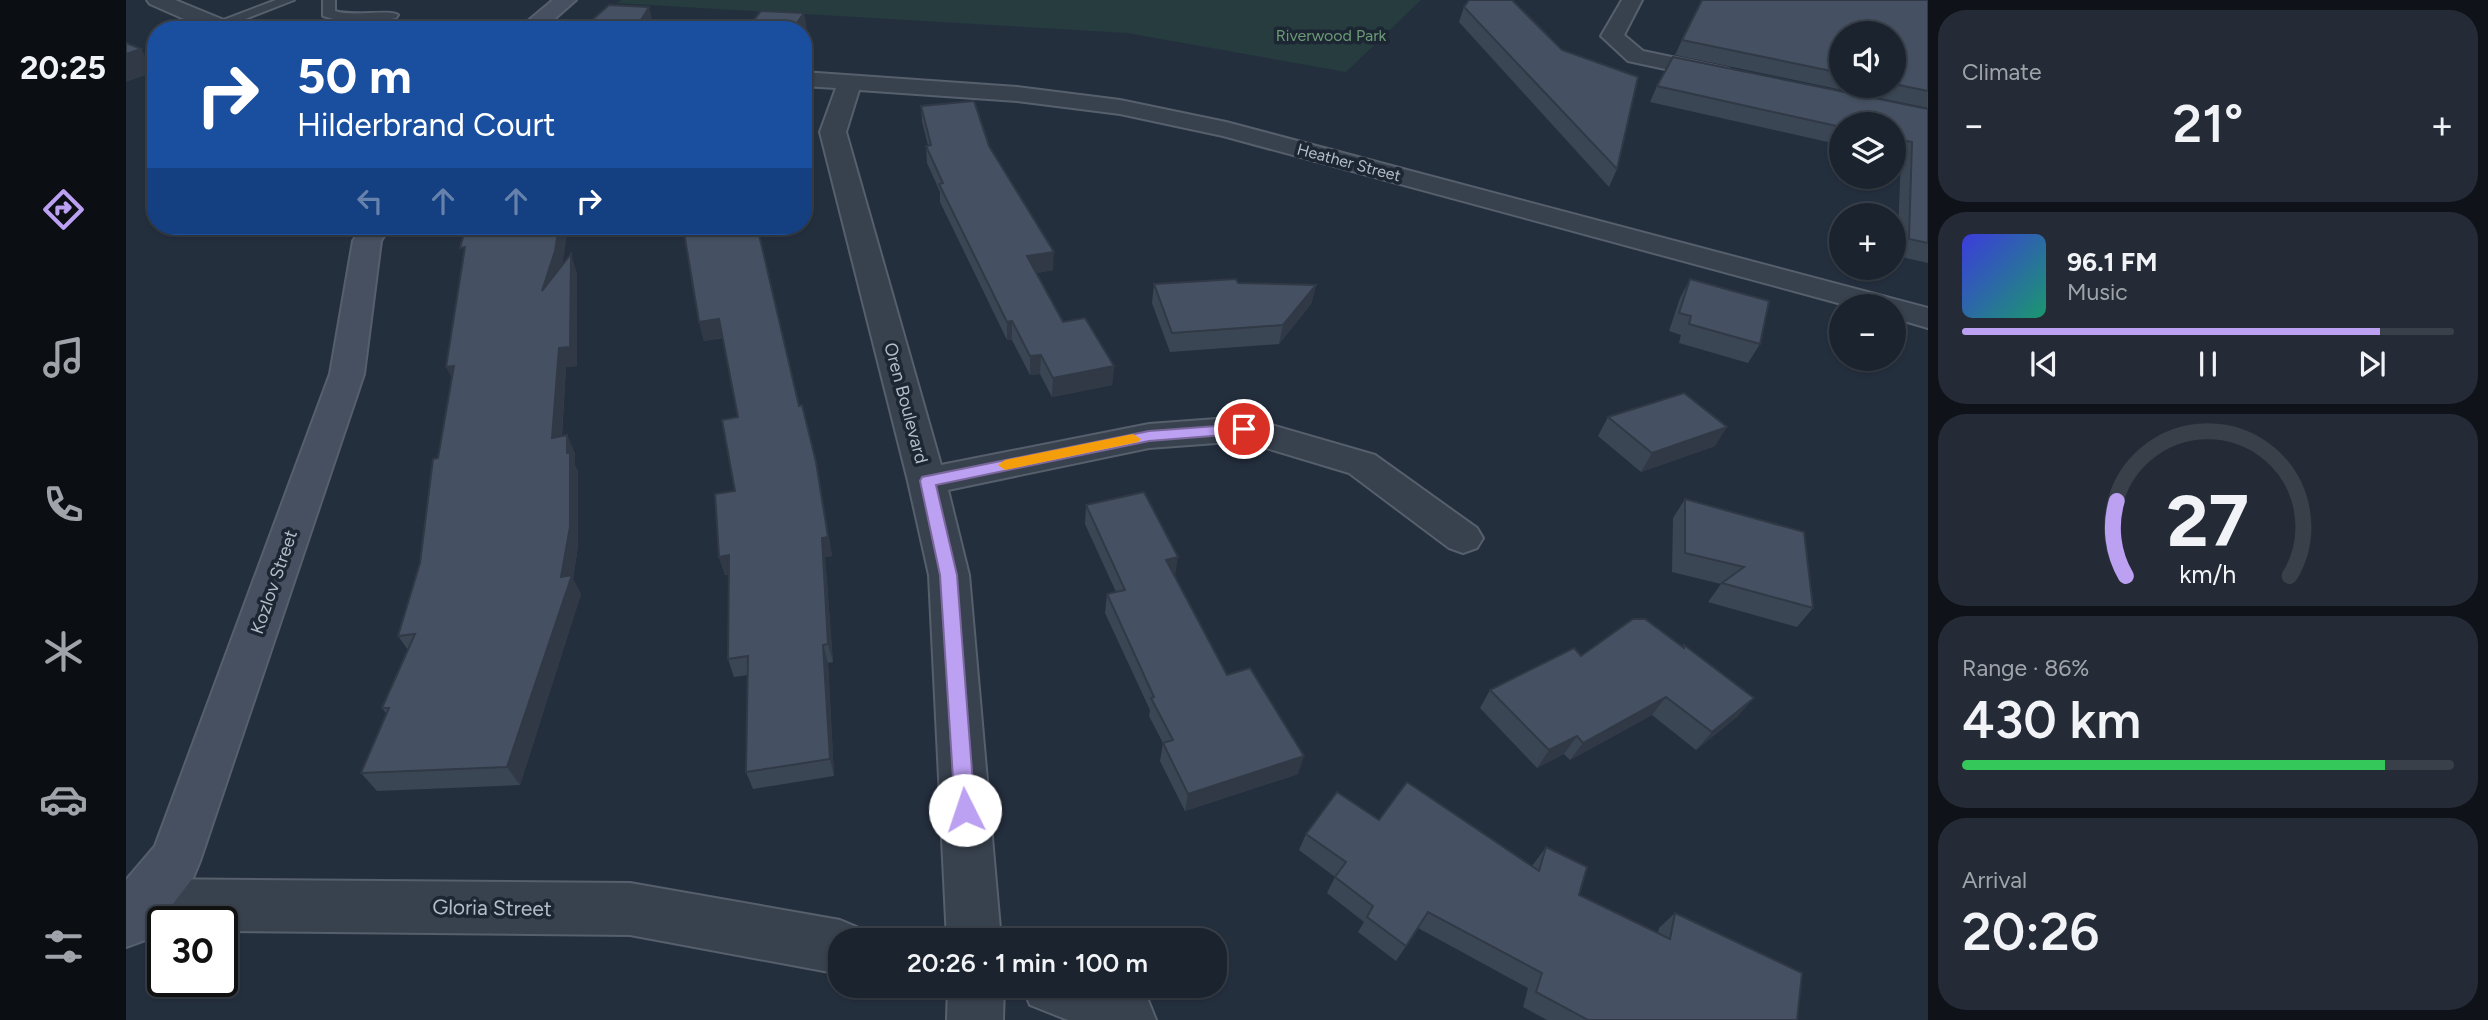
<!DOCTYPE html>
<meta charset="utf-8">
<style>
:root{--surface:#1b232e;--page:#242b36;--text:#f1f3f6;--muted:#a0a4aa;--line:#39404a;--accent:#bca0f2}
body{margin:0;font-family:Figtree,sans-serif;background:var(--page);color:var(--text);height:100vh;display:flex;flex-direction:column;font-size:26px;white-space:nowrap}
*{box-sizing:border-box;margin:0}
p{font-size:23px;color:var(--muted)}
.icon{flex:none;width:38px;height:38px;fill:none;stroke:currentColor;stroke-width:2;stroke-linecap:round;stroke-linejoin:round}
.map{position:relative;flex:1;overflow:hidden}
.drawer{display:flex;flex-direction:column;gap:10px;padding:10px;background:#0f1319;width:560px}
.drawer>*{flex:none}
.banner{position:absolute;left:21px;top:21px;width:665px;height:214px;border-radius:28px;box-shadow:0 2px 5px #0004,0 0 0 2px var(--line);background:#1a4fa0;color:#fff;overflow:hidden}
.controls{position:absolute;left:1703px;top:21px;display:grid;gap:14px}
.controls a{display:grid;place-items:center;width:77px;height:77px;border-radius:50%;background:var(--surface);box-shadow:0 2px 5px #0004,0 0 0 2px var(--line);font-size:35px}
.speed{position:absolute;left:21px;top:906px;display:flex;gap:14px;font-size:35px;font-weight:700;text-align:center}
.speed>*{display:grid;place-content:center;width:91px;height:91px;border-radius:50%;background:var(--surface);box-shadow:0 2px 5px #0004,0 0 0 2px var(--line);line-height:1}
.speed .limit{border:4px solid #111;border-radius:10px;background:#fff;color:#111}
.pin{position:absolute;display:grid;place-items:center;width:60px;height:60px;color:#fff;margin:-30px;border:4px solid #fff;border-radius:50%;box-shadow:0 2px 7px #0007}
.me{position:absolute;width:77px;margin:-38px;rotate:356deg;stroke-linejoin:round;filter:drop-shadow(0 0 5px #0008)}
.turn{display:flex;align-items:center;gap:24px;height:147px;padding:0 35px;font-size:32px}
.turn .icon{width:91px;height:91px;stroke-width:2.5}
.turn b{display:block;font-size:49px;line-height:60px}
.lanes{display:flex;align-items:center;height:66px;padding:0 35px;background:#0003;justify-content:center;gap:35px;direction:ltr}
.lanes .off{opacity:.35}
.big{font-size:52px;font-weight:600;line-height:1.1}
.drawer .tile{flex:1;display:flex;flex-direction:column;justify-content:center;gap:10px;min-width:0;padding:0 24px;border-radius:28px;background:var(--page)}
.drawer .dial{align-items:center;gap:0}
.dial svg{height:182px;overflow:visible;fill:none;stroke:var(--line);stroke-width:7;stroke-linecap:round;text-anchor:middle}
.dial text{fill:var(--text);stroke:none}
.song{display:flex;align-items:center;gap:21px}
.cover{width:84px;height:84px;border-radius:10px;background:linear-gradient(135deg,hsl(240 70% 55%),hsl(160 70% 35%))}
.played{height:7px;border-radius:4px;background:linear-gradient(90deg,var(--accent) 85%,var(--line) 85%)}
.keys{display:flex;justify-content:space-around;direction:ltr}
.heat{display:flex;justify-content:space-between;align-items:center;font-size:38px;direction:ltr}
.charge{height:10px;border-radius:5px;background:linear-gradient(90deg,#34c759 86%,var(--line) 0)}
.trip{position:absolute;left:702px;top:928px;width:399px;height:70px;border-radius:28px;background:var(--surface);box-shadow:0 2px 5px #0004,0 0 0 2px var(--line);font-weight:600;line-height:70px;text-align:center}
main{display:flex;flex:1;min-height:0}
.dock{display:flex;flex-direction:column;width:126px;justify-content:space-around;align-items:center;background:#0b0e12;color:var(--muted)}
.dock .icon{width:49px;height:49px}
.dock .on{color:var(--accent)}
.dock b{font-size:32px;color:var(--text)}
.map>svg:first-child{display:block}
.green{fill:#263c3f}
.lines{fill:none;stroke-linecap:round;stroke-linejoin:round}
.lane-casing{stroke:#565f6c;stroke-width:4}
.street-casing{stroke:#565f6c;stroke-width:4}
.secondary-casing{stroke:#565f6c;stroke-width:4}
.lane{fill:#38414e;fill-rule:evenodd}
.street{fill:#38414e;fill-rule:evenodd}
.secondary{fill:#465061;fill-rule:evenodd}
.wall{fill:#3b4654;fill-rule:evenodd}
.shaded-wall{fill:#303945}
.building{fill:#455162;stroke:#303945;stroke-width:2}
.route{fill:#bca0f2;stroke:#7a689d;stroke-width:2}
.slow{fill:#f59e0b}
.labels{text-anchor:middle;stroke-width:7;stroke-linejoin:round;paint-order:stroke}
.far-park-label{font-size:16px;fill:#6b9a76;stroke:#1d2633}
.far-street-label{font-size:16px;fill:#b4bcc9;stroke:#1d2633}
.street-label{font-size:18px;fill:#b4bcc9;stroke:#1d2633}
.near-street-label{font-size:21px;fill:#b4bcc9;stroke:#1d2633}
</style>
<main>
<nav class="dock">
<b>20:25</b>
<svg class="icon on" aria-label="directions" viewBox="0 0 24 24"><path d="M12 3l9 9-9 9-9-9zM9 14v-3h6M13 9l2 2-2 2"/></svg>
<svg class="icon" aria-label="music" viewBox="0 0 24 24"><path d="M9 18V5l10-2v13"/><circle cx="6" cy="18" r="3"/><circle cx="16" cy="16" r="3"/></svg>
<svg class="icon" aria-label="phone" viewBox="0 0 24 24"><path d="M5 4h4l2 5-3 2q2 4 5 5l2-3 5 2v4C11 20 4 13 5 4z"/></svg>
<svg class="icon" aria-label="climate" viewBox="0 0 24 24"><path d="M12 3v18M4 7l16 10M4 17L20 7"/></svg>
<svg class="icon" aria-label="car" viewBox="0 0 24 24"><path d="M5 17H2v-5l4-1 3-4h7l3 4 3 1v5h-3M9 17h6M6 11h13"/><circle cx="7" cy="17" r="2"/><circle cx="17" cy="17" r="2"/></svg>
<svg class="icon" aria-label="filters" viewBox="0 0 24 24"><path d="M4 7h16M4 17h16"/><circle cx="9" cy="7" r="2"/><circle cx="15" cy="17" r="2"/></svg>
</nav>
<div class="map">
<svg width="1802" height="1020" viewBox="0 0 1802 1020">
<rect width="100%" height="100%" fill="#242f3e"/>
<!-- green -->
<path class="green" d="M496,0H1295L1220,72L1001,33L490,3Z"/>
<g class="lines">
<defs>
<g id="lane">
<path d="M150,0H168L96,28H86L84,25Z"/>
<path d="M197,0H209V11C226,17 263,9 272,15L270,18C245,24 222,24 197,16Z"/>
</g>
<g id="street">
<path d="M21,0H49L98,20L120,25L123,30H83L24,4Z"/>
<path d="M1496,0H1516L1498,35L1517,51L1603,69L1607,74L1603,79L1595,81L1502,61L1475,36Z"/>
<path d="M677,72L891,87L994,100L1100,122L1802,308V328L1768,318V306H1723L1097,136L994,114L891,101L733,90L720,132L815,465L1023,424L1118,417L1249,455L1351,528L1357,538L1351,548L1337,553L1323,548L1223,473L1117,441L1023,448L822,490L843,575L875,940H821L803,575L782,481L694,132L710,88L677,86Z"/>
<path d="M14,879L504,883L714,920L733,928L738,940H714V974L504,935L96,931V922H37V931H14L0,925V885Z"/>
<path d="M822,985H878L877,1020H821Z"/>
<path d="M896,985H992L1022,1000L1030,1020H942L904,1005Z"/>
</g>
<g id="secondary">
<path d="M427,0H450L416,30H391Z"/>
<path d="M236,226H264L255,241L238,374L74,861L67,878L19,940L0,947V880L29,846L204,374L227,241Z"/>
</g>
</defs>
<!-- lane casing -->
<use href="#lane" class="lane-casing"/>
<!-- street casing -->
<use href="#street" class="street-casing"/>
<!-- secondary casing -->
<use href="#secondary" class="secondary-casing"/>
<!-- lane -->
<use href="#lane" class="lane"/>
<!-- street -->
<use href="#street" class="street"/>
<!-- secondary -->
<use href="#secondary" class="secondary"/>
</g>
<!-- wall -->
<g class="wall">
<path d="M1802,0V108L1549,55L1556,40ZM1715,33H1768V86H1715Z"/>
<path d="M1338,7L1491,169L1483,187L1333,22Z"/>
<path d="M1531,86L1802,109V263L1771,256L1775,158L1768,156V124H1715V145L1524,102Z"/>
<path d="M795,106L863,146L927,270L911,273L937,322L988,366L986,385L926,397L914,374L904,375L886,340H881L814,202V192L801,163L800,146L802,145L796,122Z"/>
<path d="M557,226L673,406L693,481L706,556L699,557L707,662L702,663L708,776L627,789L620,772L622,675L608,677L602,659L603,575H599L593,557L609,491L612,417L597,338L578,341L573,322Z"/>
<path d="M337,256L437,265L451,273V366L440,367L436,436L441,435L449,454V465L452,472V546L447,579L455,594L394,785L251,791L235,773L261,714L256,708L282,650L272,636L294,563L326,379Z"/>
<path d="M1564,279L1634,344L1622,363L1553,343L1555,335L1543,331L1554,298Z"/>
<path d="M1112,283L1190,285L1185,304L1153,344L1044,352L1026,303L1028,284Z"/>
<path d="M1482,417L1589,446L1515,472L1472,436Z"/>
<path d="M1559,499L1687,608L1671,627L1582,602L1595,584L1546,572L1547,518Z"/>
<path d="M960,505L1049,576H1048L1101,675L1172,774L1059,811L1034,761L1037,743L1023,716L1024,710L979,613L981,594L990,592L959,524Z"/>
<path d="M1558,645L1612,716L1570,750L1526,715L1444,760L1438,754L1411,768L1354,708L1364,690L1455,656L1557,647Z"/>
<path d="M1253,820L1406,866L1420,847L1453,895L1532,933L1533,928L1549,913L1671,1020H1421L1397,1007L1402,988L1292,928L1270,961L1232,932L1238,922L1201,893L1209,877L1173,850L1180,834Z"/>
</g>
<!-- shaded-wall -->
<g class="shaded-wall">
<path d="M523,7L527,22L522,30H509Z"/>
<path d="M678,13L681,29L677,34V30H666Z"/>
<path d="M15,49L29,72L0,82V54Z"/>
<path d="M433,226H442L436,270L416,291Z"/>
<path d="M928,252L927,270L901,275V256Z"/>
<path d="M445,254L451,273V366L440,367L434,457L426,438L433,348Z"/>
<path d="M1190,285L1185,304L1153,344L1157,325Z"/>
<path d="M593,319L598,337L578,341L573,322Z"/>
<path d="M886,321V340H881V322Z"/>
<path d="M915,355L914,374L904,375V356Z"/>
<path d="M328,366L330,386L320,367Z"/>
<path d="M988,366L986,385L926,397L927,378Z"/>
<path d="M1601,427L1589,446L1515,472L1526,453Z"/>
<path d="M441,435L449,454V465L452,472V546L447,579L455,594L394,785L381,767L435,577Z"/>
<path d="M690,462L706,556L699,557L707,662L702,644Z"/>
<path d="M603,555L609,574L599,575L593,557Z"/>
<path d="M1052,557L1049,576L1037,579L1040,560Z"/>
<path d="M697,645L702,663L708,776L704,759Z"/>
<path d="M1540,697L1526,715L1444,760L1457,743Z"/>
<path d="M1628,698L1612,716L1570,750L1586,732Z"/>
<path d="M1451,736L1438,754L1411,768L1423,750Z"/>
<path d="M1178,756L1172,774L1059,811L1062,794Z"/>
</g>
<!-- building -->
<g class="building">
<path d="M1343,0H1386L1436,50L1512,77L1491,169L1338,7Z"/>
<path d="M1576,0H1802V91L1768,84V33H1715V73L1556,40Z"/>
<path d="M483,5L523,7L509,30H455Z"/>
<path d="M635,11L678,13L666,30H620Z"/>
<path d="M0,43L15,49L0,54Z"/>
<path d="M1547,57L1802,109V243L1783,239L1786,142L1768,138V124H1715V127L1531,86Z"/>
<path d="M848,101L863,146L928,252L901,256L937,322L959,318L988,366L927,378L915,355L904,356L886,321L881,322L813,184L817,183L800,146L805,145L795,106Z"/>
<path d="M340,226H433L429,251L416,291L445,254L444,347L433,348L426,438L441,435V453H444V527L435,577L446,575L381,767L235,773L263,708H256L289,634L272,636L294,563L307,459L312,458L328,366L320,367L339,247L334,248Z"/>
<path d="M557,226H631L673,406L676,405L690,462L702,537L696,538L702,644L697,645L704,759L620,772L622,656L602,659L603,555L593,557L589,494L609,491L596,420L612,417L593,319L573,322Z"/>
<path d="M1110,279L1112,283L1190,285L1157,325L1046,333L1028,284Z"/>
<path d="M1564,279L1643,301L1634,344L1563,324L1565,316L1553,313Z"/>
<path d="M1558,393L1601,427L1526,453L1482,417Z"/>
<path d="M1018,492L1052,557L1040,560L1101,675L1124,668L1178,756L1062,794L1037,743L1047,740L1025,698L1028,697L981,594L999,590L960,505Z"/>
<path d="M1559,499L1678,532L1687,608L1596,583L1618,567L1559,553Z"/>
<path d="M1507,619H1519L1558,648V645L1628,698L1586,732L1540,697L1457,743L1451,736L1423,750L1364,690L1448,648L1455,656Z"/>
<path d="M1281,782L1413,871L1420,847L1461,867L1453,895L1544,939L1549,913L1676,973L1671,1020H1462L1410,992L1416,973L1302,912L1280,946L1241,917L1247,906L1209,877L1220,862L1180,834L1211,792L1253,820Z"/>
</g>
<!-- route -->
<path class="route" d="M1118,424L1123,426L1126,429L1123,433L1023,441L810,485L831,575L849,810L846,816L839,819L832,816L829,810L814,575L794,481L796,477L1023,431Z"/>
<!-- slow -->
<path class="slow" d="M1007,434L1015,439L1012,442L879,470L872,465L879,460Z"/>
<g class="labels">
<!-- far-park labels -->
<g class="far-park-label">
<text x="1205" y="41">Riverwood Park</text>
</g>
<!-- far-street labels -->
<g class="far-street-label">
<text transform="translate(1223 162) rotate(15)" y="6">Heather Street</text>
</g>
<!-- street labels -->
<g class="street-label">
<text transform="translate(780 403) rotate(75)" y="6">Oren Boulevard</text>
<text transform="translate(148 582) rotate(-71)" y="6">Kozlov Street</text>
</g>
<!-- near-street labels -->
<g class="near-street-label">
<text transform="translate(366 908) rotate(1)" y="7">Gloria Street</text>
</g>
</g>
</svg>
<div class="controls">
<a><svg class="icon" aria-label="sound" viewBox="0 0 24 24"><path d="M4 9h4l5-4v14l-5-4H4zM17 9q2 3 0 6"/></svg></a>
<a><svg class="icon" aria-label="layers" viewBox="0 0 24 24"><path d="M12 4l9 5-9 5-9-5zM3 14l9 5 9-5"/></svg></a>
<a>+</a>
<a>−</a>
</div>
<div class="speed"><div class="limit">30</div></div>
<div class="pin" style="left:1118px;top:429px;background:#d93025"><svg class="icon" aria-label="arrive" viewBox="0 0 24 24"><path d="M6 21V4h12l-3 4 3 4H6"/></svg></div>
<svg class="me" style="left:839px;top:810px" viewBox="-20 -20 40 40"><circle r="19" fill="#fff"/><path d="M0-13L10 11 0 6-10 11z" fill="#bca0f2"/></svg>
<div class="trip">20:26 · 1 min · 100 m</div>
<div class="banner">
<div class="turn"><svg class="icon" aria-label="right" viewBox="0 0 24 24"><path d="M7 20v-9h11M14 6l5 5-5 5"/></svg><div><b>50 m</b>Hilderbrand Court</div></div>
<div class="lanes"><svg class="icon off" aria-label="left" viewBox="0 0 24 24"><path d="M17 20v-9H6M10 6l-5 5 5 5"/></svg><svg class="icon off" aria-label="ahead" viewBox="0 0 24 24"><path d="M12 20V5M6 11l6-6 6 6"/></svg><svg class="icon off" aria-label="ahead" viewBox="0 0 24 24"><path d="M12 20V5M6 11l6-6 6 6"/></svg><svg class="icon" aria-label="right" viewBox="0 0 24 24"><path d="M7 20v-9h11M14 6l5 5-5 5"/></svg></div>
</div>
</div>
<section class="drawer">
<div class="tile"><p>Climate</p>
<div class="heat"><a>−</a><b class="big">21°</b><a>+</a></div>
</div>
<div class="tile">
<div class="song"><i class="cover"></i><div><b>96.1 FM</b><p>Music</p></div></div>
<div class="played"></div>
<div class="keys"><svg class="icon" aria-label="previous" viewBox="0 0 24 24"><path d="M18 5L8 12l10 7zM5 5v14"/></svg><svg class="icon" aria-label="pause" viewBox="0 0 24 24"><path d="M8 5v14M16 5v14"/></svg><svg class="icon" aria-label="next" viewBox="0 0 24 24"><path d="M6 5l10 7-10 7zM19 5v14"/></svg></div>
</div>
<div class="tile dial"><svg viewBox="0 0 100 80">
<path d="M14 69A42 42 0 1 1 86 69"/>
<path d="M14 69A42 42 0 0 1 10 36" stroke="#bca0f2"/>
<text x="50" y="56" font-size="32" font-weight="700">27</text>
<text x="50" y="72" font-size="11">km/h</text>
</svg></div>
<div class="tile"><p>Range · 86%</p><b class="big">430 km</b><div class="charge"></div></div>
<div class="tile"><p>Arrival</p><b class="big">20:26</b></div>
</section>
</main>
